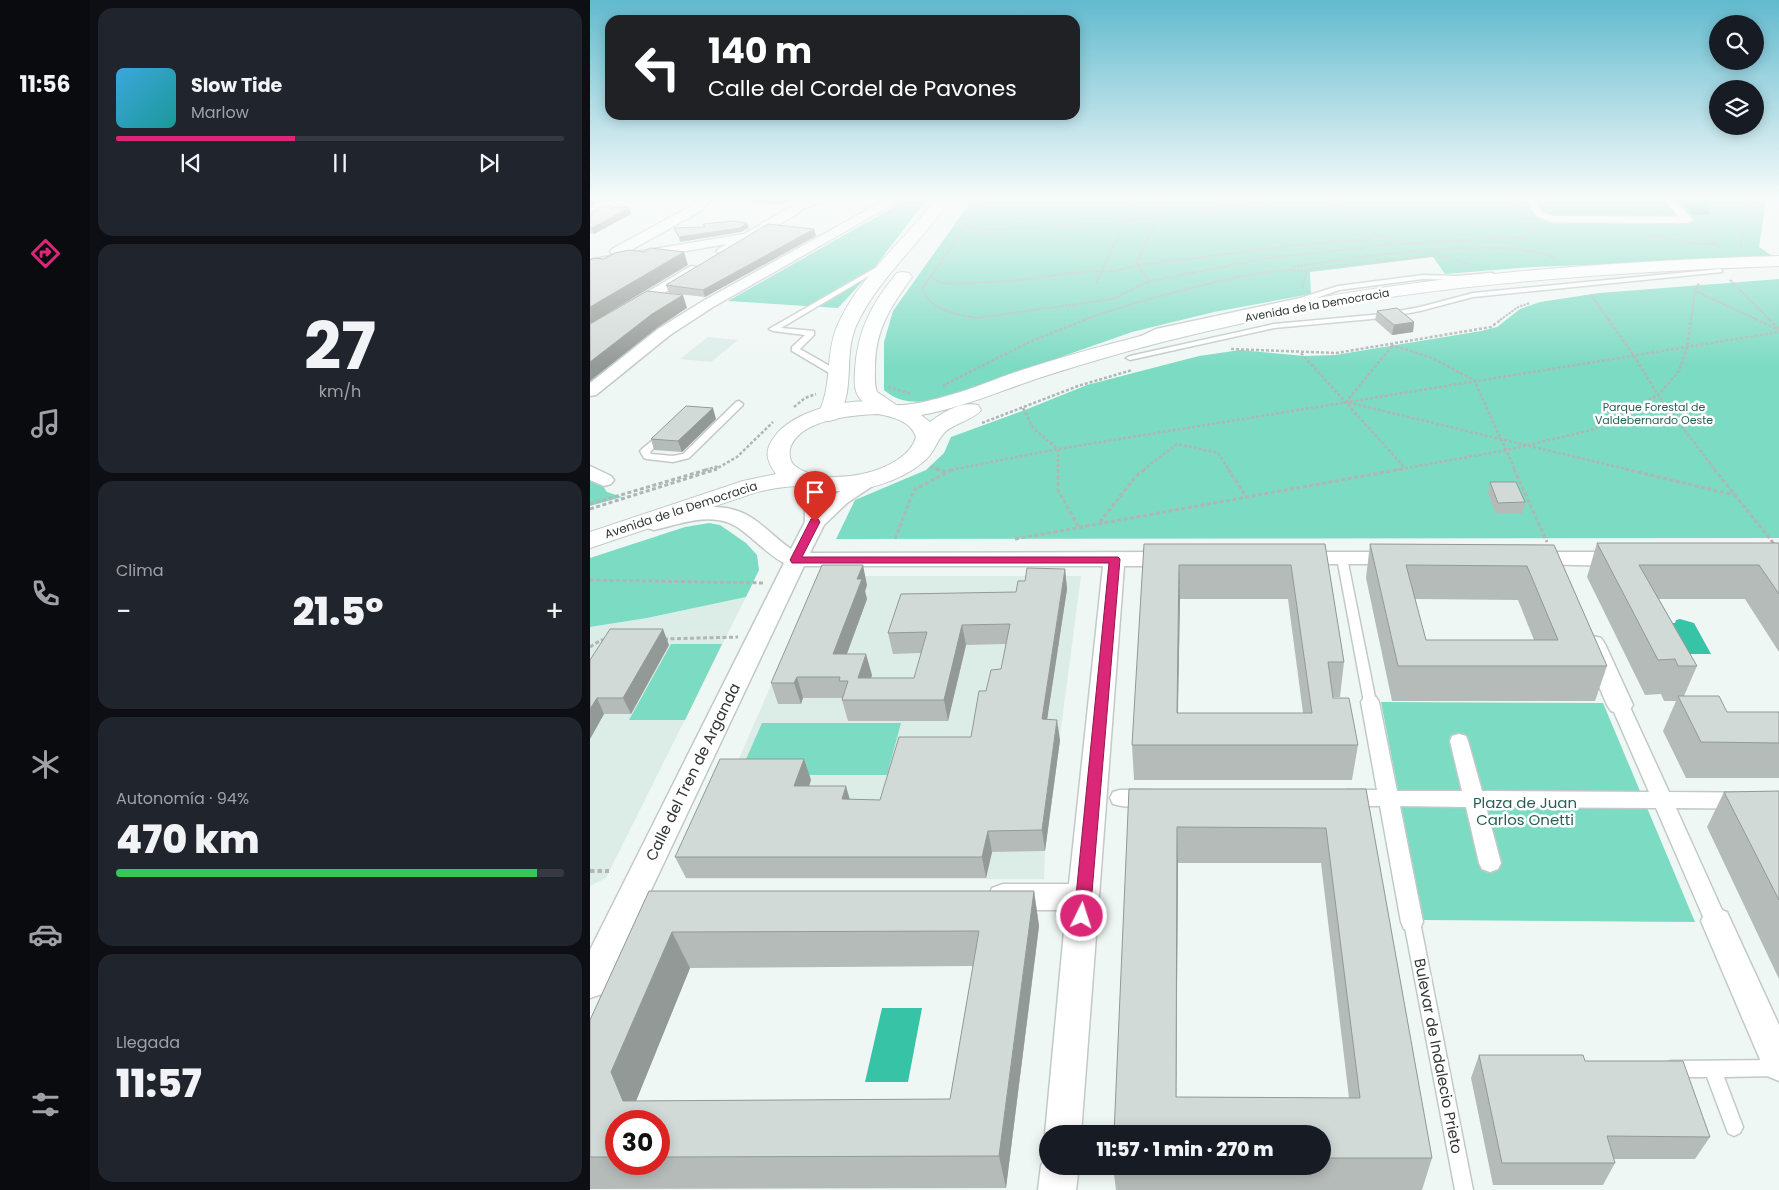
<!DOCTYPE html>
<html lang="es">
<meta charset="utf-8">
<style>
:root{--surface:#171b24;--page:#20242c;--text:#f1f3f6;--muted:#9ea1a6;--line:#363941;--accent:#db2777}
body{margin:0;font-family:Poppins,sans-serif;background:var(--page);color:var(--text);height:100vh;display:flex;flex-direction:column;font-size:19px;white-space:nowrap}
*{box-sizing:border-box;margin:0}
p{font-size:16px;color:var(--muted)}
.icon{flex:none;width:28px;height:28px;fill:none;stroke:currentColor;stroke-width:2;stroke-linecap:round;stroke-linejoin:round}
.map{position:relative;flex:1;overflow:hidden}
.panel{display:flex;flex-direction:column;gap:8px;padding:8px;background:#0d0f14;width:500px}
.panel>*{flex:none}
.top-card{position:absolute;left:15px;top:15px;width:475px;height:105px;border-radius:15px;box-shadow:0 2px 12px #0003;background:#202124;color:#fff;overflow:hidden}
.buttons{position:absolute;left:1119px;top:15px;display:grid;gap:10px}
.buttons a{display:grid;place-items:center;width:55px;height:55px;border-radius:50%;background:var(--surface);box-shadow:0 2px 12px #0003;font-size:25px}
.speed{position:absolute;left:15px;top:1110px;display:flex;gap:10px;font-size:25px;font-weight:700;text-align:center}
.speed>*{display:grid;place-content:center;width:65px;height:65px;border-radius:50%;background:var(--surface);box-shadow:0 2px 12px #0003;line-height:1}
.speed .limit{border:8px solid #d22;background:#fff;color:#111}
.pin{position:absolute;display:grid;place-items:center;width:42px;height:42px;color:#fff;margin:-51px -21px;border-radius:50% 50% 50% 0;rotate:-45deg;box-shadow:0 0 5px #0007}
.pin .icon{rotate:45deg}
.me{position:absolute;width:55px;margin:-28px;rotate:4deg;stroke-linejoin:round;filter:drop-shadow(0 0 4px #0008)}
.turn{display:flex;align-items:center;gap:18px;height:105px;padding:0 20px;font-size:22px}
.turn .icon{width:65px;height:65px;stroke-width:2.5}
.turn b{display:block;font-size:35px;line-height:42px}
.big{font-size:38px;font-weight:800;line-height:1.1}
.panel .widget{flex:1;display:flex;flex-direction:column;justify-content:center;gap:8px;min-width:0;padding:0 18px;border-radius:15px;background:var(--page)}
.panel .dial{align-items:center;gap:0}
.dial b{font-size:65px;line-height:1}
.song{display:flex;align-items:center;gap:15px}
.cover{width:60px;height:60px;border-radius:8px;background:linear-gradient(135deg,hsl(200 70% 55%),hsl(180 70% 35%))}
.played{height:5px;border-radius:2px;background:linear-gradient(90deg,var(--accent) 40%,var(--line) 40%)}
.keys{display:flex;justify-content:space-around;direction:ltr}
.heat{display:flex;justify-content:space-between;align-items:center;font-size:28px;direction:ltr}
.charge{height:8px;border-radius:4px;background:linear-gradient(90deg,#34c759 94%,var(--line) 0)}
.trip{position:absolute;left:449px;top:1125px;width:292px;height:50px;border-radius:25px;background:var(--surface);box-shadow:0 2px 12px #0003;font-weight:800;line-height:50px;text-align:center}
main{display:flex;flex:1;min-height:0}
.menu{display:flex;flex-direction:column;width:90px;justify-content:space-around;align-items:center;background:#090b0e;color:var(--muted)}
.menu .icon{width:35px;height:35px}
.menu .on{color:var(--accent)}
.menu b{font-size:22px;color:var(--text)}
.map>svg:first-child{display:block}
.built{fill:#dcede8}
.green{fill:#7cdbc3}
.water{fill:#37c4a6}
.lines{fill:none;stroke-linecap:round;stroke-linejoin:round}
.service-casing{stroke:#c2cac8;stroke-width:3}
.pedestrian-casing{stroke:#c2cac8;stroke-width:3}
.minor-casing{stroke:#c2cac8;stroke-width:3}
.secondary-casing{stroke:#c2cac8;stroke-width:2}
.primary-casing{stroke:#c2cac8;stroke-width:2}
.path-far3{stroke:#afb6b4;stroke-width:2;stroke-dasharray:2.5 1;stroke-linecap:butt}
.path-far2{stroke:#afb6b4;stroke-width:2.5;stroke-dasharray:3 2;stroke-linecap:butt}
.path-far1{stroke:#afb6b4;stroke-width:3;stroke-dasharray:4 2.5;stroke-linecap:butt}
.path{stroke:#afb6b4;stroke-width:4;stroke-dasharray:4.5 3;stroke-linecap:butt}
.service{fill:#fff;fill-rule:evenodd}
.pedestrian{fill:#fff;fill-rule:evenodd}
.minor{fill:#fff;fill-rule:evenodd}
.secondary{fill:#fff;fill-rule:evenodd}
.primary{fill:#fff;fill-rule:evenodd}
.wall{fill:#b5bbb9;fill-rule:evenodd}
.shaded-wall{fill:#939996}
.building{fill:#d2dad7;stroke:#939996;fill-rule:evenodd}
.route{fill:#db2777;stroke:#8e194d}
.labels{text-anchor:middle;stroke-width:5;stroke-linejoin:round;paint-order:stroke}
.far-street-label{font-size:11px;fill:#333635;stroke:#fff}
.far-park-label{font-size:11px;fill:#296053;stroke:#fff}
.street-label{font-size:12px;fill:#333635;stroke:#fff}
.near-street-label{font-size:15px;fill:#333635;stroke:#fff}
.near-park-label{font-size:15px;fill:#296053;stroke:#fff}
</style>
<main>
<nav class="menu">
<b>11:56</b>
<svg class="icon on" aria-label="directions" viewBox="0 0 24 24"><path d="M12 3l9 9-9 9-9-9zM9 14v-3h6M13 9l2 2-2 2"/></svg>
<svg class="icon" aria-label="music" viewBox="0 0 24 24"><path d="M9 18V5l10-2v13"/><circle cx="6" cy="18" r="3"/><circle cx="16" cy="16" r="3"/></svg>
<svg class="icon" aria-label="phone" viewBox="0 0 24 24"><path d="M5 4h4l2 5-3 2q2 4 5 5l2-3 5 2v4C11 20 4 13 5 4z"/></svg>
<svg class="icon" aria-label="climate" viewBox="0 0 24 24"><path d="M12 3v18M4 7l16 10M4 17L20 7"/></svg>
<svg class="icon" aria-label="car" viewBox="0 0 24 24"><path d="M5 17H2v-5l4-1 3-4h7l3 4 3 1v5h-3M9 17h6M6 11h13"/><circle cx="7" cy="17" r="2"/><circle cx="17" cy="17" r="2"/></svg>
<svg class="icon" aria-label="filters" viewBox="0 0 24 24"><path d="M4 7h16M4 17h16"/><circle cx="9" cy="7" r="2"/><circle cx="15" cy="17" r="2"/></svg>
</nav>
<section class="panel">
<div class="widget">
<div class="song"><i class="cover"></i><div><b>Slow Tide</b><p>Marlow</p></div></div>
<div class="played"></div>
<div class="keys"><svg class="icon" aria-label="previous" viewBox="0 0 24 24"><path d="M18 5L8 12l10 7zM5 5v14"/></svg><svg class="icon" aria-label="pause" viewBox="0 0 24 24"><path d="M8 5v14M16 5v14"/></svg><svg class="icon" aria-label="next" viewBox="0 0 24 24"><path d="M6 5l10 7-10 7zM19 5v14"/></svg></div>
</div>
<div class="widget dial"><b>27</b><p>km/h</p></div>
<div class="widget"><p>Clima</p>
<div class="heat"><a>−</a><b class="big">21.5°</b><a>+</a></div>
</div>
<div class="widget"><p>Autonomía · 94%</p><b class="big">470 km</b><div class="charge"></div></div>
<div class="widget"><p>Llegada</p><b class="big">11:57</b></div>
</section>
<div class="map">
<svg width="1189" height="1190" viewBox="0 0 1189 1190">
<rect width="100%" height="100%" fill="#eff7f5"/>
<!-- built -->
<g class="built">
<path d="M118,337L148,340L121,362L90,359Z"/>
<path d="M229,576H491L455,851L454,879H96Z"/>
<path d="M156,597L16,878L0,886V627L57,618Z"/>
</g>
<!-- green -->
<g class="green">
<path d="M316,200H336L281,272L248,308L138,301Z"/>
<path d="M382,200H1176L1169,247L1185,258L942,267L855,274L843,257L720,272L721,294L624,312L542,332L345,401C324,402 311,404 294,390V342L303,311Z"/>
<path d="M1189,279V538L246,539L265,500L336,470L354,453L361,437L435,410L497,385L609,356L650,350L714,356L745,355L891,331L907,327L930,309L950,302L1009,293Z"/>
<path d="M0,479L12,485L17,492L32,497L0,506Z"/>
<path d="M119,523L130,525L156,543L167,555L169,570L156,597L57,618L0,627V558L95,527Z"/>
<path d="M81,644H132L95,720H39Z"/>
<path d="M791,702L1013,703L1105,922L833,920Z"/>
<path d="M172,723H311L297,775H149Z"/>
</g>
<!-- water -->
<g class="water">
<path d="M1089,200H1122L1118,215H1103Z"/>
<path d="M1090,619L1104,623L1121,654H1096L1079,623H1085L1086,620Z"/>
<path d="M292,1008H332L318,1082H275Z"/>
</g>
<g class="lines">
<defs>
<g id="service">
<path d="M227,200H235L205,212L200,211Z"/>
<path d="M294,263L299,264L191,328L224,331V335L210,349L252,373V377H246L202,351V347L215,335L183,331L179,329Z"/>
<path d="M1130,269L1132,270V272L883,297L830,311L792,318L684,328L540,360L536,358L540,356L684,324L792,314L830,307L883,293Z"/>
<path d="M900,273H903V277L867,280L833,279L749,290L715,302L620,321L572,333L553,339L549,337L566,329L710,298L748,286L833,275L867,276Z"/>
<path d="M149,401L153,404L152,406L99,458L83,462L57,459L54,458L50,451L52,449L74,431L79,434L60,452L61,454L83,456L93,454L146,402Z"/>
<path d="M752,555L757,558L786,702L784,705H776L774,702L747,558Z"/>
<path d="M822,915L827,917L830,922L883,1190H865L814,922L817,917Z"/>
<path d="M1189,1060V1076L1134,1077L1153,1127L1150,1133L1144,1136L1138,1133L1117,1077H1081L1075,1075L1072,1069L1075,1063L1081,1061Z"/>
</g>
<g id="pedestrian">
<path d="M936,200H944L952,212L963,216L1089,217L1075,200H1084L1103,220L1098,223L962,222L946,216Z"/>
<path d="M780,696L786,697L789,702L807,791H872L860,741L862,736L869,734L876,736L878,741L892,791L1059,792L1021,705L1024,700L1030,699L1036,700L1039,705L1079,792L1189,793V809L1086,808L1137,921L1134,928L1126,931L1118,928L1066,808L896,807L911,863L908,869L900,872L892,869L889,863L876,807L810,806L833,922L830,929L822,932L814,929L811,922L790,806H757L750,804L747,798L750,792L757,790H787L771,702L774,697Z"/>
<path d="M530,790H560L567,792L570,798L567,804C554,808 536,808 523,804L520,798L523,792Z"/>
</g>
<g id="minor">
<path d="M12,200H26L4,217L0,218V208Z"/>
<path d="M107,200H120L111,211L34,254L154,234L199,208L209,200H223L207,214L138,254L133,255L126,251L136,244L0,268V260L25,255L20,252L22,249L103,205Z"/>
<path d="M295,200H310L123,307L80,335L6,395L0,396V383L68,329L113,301Z"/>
<path d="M101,266L106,267L108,270L106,273L6,336L0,338V326Z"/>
<path d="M0,466L21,476L24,480L21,484L14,486L0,480Z"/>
<path d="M280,473L287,475L290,479L287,483L257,503L234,525L220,553L583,552L591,554L594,559L591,564L583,566H534L491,1134H458V1141L455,1134L476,910H413L402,906L398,897L402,888L413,884H479L513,566H214L12,994L0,998V950L194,563C179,555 167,542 154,532C127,509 95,523 64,530L57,528L54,524L57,520C90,511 130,497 162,518C176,527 187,540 201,549L215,522L214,482L217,478L224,476L231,478L234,482L236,501L273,475Z"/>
<path d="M707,552H808L816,553L819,558L816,563L808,564H707L699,563L696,558L699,553Z"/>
<path d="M940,552H1033L1041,554L1044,559L1041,564L1033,566L940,564L932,563L929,558L932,553Z"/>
<path d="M1003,636L1011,638L1015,644L1043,705L1039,711L1030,714L1021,711L1017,705L991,644L995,638Z"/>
<path d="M1126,908L1137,912L1189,1025V1081L1177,1076L1111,921L1115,912Z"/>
<path d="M457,1153L458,1166H489L486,1190H448L451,1166Z"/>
</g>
<g id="secondary">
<path d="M345,200H360C331,243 288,278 266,326C253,356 266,390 247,419L239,421L231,419L228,414C243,384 235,358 246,329C266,279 313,242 345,200Z"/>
<path d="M313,272L319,273L322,277C301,307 286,327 285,365C285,374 284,383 287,392L305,404L308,409L305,414C293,416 286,412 277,405C264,396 264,385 265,371C267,331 282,303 307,273Z"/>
</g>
<path id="primary" d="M1189,256V266C997,273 805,287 618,331C561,344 504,360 449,378C410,391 372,408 331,415L340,422C353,412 371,401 388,405L391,410C385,419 365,423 355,432C346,441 344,454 333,462C309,482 274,492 243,491C231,491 220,486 209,486C194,486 181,489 167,492L0,548V532L153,481L186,474C176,460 174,450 185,436C205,410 258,398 289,402C295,402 300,405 305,405C320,406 338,401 353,397C381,390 407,378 435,369C494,350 556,334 617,320C805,277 997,262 1189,256ZM288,414C303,417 321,421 326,437C316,474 233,489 205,466C200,462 199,455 200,449C209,419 263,415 288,414Z"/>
</defs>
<!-- service casing -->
<use href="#service" class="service-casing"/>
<!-- pedestrian casing -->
<use href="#pedestrian" class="pedestrian-casing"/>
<!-- minor casing -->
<use href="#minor" class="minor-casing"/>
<!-- secondary casing -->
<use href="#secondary" class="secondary-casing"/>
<!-- primary casing -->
<use href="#primary" class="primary-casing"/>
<!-- path-far3 -->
<g class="path-far3">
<path d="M394,200L332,289C341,311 366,314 387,318L523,299L560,281L678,258L795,245L931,237L945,232L940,225"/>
<path d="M734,200L782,238"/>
<path d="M745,200L788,237L810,242"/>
<path d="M920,200L929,210"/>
<path d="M376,226L392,230L535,222L544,200"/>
<path d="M1107,227L1124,244"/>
<path d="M1055,234L1108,244H1124L1132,248"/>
<path d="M1150,248L1158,200"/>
<path d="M703,267C754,259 805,252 856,249C893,247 931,245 966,258"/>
<path d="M340,277L354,284L422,281L488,272L524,271L548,265L706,245L783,239"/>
<path d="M1140,280L1180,320"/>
<path d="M560,281L551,271L547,262L568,217L572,200"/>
<path d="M506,283L535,222L684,200"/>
<path d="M712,288L717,271L729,268L846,255L879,264"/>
<path d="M1105,291L1168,320"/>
<path d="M1001,295L1019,320"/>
<path d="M493,320C536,305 579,293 622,283C654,276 684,268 717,271"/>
<path d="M910,320L928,307L940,303"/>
<path d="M1101,320L1105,291L1109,283"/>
</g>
<!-- path-far2 -->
<g class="path-far2">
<path d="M1018,319L1043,354L1068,395L1125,470"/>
<path d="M1165,319L1189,330"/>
<path d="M1179,319L1189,329"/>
<path d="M801,345L840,357L884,380L925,470"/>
<path d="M802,346L756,402L1040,470"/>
<path d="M641,349L746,353L901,327L912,319"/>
<path d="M711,353L814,467"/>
<path d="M298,387L321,394"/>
<path d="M355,387L354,385L437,343L497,319"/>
<path d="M204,407L215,398L226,394"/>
<path d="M433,408L443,428L468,449"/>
<path d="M392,423L488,386L542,370"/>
<path d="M468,449V470"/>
<path d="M340,467L350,470"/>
<path d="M115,470L129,466"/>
<path d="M124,470L147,457L183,422"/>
<path d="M361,470L468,449L1189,332"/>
<path d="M553,470L587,444L628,453L639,470"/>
<path d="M805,470L917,450L1002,430L1068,395L1089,371L1097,347L1101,319"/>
</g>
<!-- path-far1 -->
<g class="path-far1">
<path d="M346,469L356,472"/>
<path d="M468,469V490L488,526"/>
<path d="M638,469L656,496"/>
<path d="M924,469L957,542"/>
<path d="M1035,469L1144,495"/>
<path d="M1124,469L1189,550"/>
<path d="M0,504L119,469"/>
<path d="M0,509L127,469"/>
<path d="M510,522L546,476L555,469"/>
<path d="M305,539L324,490L363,469"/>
<path d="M425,539L812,469"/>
<path d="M0,580L174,583"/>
<path d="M74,639L148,637"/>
<path d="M0,647L11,640H15"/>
</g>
<!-- path -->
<path class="path" d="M0,871H19"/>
<!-- service -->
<use href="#service" class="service"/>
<!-- pedestrian -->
<use href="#pedestrian" class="pedestrian"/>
<!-- minor -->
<use href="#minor" class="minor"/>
<!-- secondary -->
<use href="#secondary" class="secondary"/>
<!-- primary -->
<use href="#primary" class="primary"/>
</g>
<!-- wall -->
<g class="wall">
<path d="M142,200H200L191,205Z"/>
<path d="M0,213L41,214L4,234L0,233Z"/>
<path d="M224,229L226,236L115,297L79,293L76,285Z"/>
<path d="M787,311L824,322L823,332L802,335L785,320Z"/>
<path d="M126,419L92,452L64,450L61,439Z"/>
<path d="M900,482L935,502L932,514H906L898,494Z"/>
<path d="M1007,543H1189V652L1155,599H1069L1107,666L1094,696L1137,712H1189V778H1096L1073,731L1086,701H1074L1071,694L1055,695L997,577Z"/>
<path d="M554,544H735L754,662L750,697H743L768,745L762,780H544L542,745ZM590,599H698L713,713H588Z"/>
<path d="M780,544L964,545L1017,666L1005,701H802L776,578ZM825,599L928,600L944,640H836Z"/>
<path d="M475,569L477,589L457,719L470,740L455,851L402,852L396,878H96L85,857L214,759L221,780L219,786L260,799L290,800L381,737L396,691L411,669L416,644L376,645L358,721H258L252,700L253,698H213L211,704H188L181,683L277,585L275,591L277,599L257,654L282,675L281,678H324L331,653L303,654L298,633L426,592L435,581Z"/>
<path d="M79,645L41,714H14L0,739V660Z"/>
<path d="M539,789H776L842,1158L832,1190H526L523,1166H732V1134H524ZM588,863H731L759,1098L586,1097Z"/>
<path d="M1189,791V979L1117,827L1134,792Z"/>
<path d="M59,891H444L449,926L416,1188L0,1189V1020ZM383,966L360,1099L46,1101L100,968ZM26,1121H69V1164H26Z"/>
<path d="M889,1055L995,1061L1120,1137L1105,1159H1024L1025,1163L1013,1185H903L881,1078Z"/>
</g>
<!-- shaded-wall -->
<g class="shaded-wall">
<path d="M0,200H3L4,203L0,206Z"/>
<path d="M189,200H200L191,205Z"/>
<path d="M39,208L41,214L4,234L2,228Z"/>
<path d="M157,223L159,228L151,232L90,242L89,237Z"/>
<path d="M224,229L226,236L115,297L113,290Z"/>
<path d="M94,252L98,265L0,324V307Z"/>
<path d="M93,295L97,308L67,328L0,381V362L62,314Z"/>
<path d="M824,322L823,332L802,335L804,325Z"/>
<path d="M123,408L126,419L92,452L88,441Z"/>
<path d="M273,565L277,585L275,591L277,599L249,675L243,654L267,579Z"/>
<path d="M589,565L590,599L587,749V713Z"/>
<path d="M475,569L477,589L454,740L452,719Z"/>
<path d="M372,625L376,645L358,721L354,700Z"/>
<path d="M73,629L79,645L41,714L33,698Z"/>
<path d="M276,654L282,675L274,699L268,678Z"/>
<path d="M207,677L213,698L211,704L204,683Z"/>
<path d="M7,698L14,714L0,739V709Z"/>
<path d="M467,720L470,740L455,851L452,830Z"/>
<path d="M214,759L221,780L212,807L204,786Z"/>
<path d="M256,786L262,807L252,799Z"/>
<path d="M587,827L588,863L586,1131V1097Z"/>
<path d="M398,831L402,852L396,878L392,857Z"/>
<path d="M444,891L449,926L416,1188L409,1156Z"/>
<path d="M82,932L100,968L44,1106L33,1101L21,1072Z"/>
</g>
<!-- building -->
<g class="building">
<path d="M12,206L39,208L2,228L0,227V213Z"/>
<path d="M142,221L157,223L150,228L89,237L84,228L115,227L113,224Z"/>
<path d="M178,224L224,229L113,290L76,285Z"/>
<path d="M60,248L94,252L0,307V260L4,258L13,259L25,253L39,250L54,252Z"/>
<path d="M57,291L93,295L62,314L0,362V324Z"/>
<path d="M807,308L824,322L804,325L787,311Z"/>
<path d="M96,406L123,408L88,441L61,439Z"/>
<path d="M900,482H926L935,502L908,503Z"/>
<path d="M1007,543H1189V594L1169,565H1049L1107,666H1088L1085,659L1068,660Z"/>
<path d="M554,544H735L754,662H738L743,698H759L768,745H542ZM589,565H701L722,713H587Z"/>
<path d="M780,544L964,545L1017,666H808ZM816,565L937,566L968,640H836Z"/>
<path d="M232,565H273L267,579H272L243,654H276L268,678H324L337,632L298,633L311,594L426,592L428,581H435L437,568L475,569L452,719L467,720L452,830L398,831L392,857H85L130,759H214L204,786H256L252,799L290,800L309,737H381L389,691H396L401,670L411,669L420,624L372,625L354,700H252L258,681H249L250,677H207L204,683H181Z"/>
<path d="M20,629H73L33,698H7L0,709V660Z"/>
<path d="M1088,696H1129L1137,712H1189V743L1111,742Z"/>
<path d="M539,789H776L842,1158H732V1134H524ZM587,827L736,828L770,1098L586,1097Z"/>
<path d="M1189,791V900L1134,792Z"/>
<path d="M59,891H444L409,1156L69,1157V1121H26V1157H0V1020ZM389,931L360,1099L33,1101L21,1072L82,932Z"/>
<path d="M889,1055H993L995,1061H1093L1120,1137L1017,1136L1025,1163H912Z"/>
</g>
<!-- sky -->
<linearGradient id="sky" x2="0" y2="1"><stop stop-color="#61bace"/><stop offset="0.54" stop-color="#f8fbfa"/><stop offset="1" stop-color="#f8fbfa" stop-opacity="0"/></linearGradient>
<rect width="1189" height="367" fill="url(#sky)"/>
<!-- route -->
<path class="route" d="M221,519H228L230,522L212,557H528L530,559L500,916L498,921L492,923L487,921L484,916L519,563H202L200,560Z"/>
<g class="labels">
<!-- far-street labels -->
<g class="far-street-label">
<text transform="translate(727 305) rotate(-10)" y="4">Avenida de la Democracia</text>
</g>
<!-- far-park labels -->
<g class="far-park-label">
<text x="1064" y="411">Parque Forestal de<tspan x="1064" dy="13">Valdebernardo Oeste</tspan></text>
</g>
<!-- street labels -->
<g class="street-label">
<text transform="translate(91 510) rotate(-18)" y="4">Avenida de la Democracia</text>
</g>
<!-- near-street labels -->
<g class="near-street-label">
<text transform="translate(103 772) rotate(-64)" y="5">Calle del Tren de Arganda</text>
<text transform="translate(848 1056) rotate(79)" y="5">Bulevar de Indalecio Prieto</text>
</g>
<!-- near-park labels -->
<g class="near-park-label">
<text x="935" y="808">Plaza de Juan<tspan x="935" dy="17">Carlos Onetti</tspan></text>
</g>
</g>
</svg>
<div class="buttons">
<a><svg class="icon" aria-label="search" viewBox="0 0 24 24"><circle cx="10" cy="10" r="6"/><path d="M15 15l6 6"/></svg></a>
<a><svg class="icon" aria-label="layers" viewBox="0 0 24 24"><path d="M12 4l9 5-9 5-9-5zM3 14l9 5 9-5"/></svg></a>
</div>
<div class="speed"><div class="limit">30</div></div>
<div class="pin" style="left:225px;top:522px;background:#d93025"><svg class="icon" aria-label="arrive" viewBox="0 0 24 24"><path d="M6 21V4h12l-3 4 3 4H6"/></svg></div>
<svg class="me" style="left:492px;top:916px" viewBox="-20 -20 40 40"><circle r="17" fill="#db2777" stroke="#fff" stroke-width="3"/><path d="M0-11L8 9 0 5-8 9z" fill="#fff"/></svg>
<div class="trip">11:57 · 1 min · 270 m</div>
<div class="top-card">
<div class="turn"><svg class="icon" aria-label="left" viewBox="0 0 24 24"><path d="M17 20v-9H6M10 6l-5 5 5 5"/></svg><div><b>140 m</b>Calle del Cordel de Pavones</div></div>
</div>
</div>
</main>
